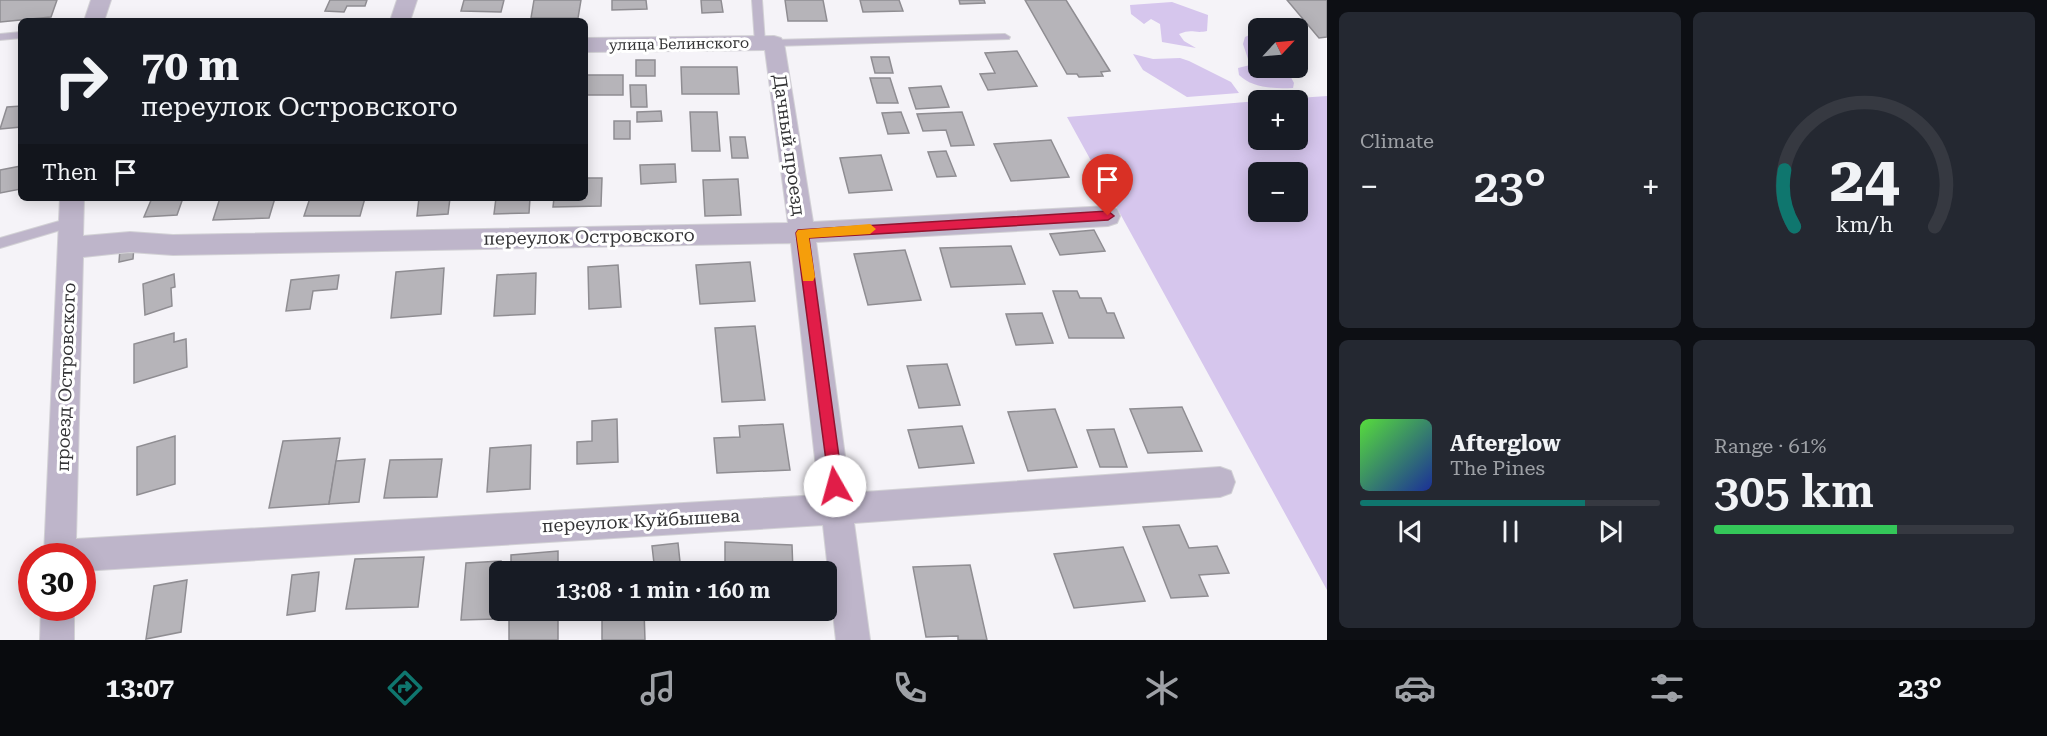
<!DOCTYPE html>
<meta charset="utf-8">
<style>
:root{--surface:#171b24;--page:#242831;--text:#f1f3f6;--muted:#9ea1a6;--line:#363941;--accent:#0f766e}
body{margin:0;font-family:"Roboto Serif",serif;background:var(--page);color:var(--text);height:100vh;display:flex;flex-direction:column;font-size:22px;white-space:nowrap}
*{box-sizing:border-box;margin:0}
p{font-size:20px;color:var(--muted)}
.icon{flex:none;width:33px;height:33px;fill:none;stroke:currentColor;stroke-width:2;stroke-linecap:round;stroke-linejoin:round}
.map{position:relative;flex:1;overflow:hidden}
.sheet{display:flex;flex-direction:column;gap:12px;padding:12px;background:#0d0f14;width:720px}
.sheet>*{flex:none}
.hud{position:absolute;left:18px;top:18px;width:570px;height:183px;border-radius:9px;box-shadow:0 3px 15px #0003;background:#171b24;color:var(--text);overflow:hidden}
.needle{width:39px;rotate:64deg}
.fabs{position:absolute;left:1248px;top:18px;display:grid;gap:12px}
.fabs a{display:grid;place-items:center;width:60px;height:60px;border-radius:9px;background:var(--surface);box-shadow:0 3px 15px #0003;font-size:30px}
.speed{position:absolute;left:18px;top:543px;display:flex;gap:12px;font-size:30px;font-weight:700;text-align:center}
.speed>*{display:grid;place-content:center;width:78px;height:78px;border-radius:50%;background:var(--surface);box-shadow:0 3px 15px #0003;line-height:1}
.speed .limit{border:9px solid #d22;background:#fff;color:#111}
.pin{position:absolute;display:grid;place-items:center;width:51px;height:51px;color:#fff;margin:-62px -26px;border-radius:50% 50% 50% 0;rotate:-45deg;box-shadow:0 0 6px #0007}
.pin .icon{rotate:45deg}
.me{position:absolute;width:66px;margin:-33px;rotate:353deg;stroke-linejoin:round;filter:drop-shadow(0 0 4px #0008)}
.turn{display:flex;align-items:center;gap:21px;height:126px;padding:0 24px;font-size:27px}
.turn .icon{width:78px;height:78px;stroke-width:2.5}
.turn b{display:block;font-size:42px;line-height:51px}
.then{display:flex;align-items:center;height:57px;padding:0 24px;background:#0003;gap:12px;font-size:22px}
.big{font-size:45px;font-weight:600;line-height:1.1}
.sheet .card{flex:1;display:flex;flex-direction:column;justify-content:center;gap:9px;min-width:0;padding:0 21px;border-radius:9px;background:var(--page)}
.sheet .dial{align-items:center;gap:0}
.dial svg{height:156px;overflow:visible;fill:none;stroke:var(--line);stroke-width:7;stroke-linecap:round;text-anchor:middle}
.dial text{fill:var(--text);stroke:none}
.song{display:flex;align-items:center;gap:18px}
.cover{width:72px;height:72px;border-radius:9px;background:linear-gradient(135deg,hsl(110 70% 55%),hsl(230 70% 35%))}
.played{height:6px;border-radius:3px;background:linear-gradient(90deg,var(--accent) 75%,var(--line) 75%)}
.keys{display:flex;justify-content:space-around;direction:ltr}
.heat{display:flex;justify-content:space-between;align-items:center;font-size:33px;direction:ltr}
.charge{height:9px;border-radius:4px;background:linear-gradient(90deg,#34c759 61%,var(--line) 0)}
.sheet .tiles{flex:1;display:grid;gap:12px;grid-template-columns:repeat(2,1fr)}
.trip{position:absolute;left:489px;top:561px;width:348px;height:60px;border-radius:9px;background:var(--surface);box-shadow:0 3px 15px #0003;font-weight:600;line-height:60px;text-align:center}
.dock{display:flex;height:96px;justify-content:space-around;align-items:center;background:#090b0e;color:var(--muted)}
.dock .icon{width:42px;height:42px}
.dock .current{color:var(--accent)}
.dock b{font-size:27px;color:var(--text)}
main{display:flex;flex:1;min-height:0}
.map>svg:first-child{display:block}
.green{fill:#d6c6ed;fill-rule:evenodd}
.building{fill:#b6b4b9;stroke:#8f8d92;stroke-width:1.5}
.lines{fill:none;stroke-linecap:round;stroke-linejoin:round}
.lane-casing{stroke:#d2d1d5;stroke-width:2}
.street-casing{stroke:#d2d1d5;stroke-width:2}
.lane{fill:#beb5ca;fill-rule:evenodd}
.street{fill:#beb5ca;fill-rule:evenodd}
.route{fill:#e11d48;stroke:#92132f;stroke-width:1.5}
.slow{fill:#f59e0b}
.labels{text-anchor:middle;stroke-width:6;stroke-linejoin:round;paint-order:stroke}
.far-street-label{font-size:15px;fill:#343436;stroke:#fff}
.street-label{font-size:18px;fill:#343436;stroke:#fff}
</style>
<main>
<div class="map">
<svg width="1327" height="640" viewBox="0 0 1327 640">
<rect width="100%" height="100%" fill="#f5f3f8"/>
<!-- green -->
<g class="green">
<path d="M1172,2L1208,15L1207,31C1194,34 1193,28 1179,34L1184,41L1196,48L1162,42L1160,24L1151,19L1144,24L1131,14L1130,5Z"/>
<path d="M1258,31V68H1286L1294,83L1293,88C1275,89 1252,88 1239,75L1238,68L1250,65L1243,44L1245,37Z"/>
<path d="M1133,54L1153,59L1180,58L1189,61L1231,82L1239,93L1187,97L1143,70Z"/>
<path d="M1327,96V590L1067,117L1258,101V140H1298V100H1270ZM1298,172V212H1258V172Z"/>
</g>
<!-- building -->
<g class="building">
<path d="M0,0H57L51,17L0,22Z"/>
<path d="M330,0H367L365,6H347L344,12L325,11Z"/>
<path d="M464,0H504L501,12L461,11Z"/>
<path d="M534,0H581L578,18H531Z"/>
<path d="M612,0H646L647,9L612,10Z"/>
<path d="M701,0H721L723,12L702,13Z"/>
<path d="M785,0H823L827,21H788Z"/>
<path d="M860,0H899L903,11L863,12Z"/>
<path d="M959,0H984L985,3L960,4Z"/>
<path d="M1025,0H1066L1110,71L1101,72L1103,76L1079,77L1077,74H1067Z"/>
<path d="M1287,0H1327V37L1319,38Z"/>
<path d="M1017,51L1037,86L988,90L980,74L995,73L985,53Z"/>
<path d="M871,57H889L893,73H875Z"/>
<rect x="636" y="60" width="19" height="16"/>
<path d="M681,67H737L739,94H682Z"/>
<rect x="585" y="75" width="38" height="20"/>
<path d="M870,78H890L898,103H877Z"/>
<path d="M630,85H646L647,107H631Z"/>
<path d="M941,86L949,107L916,109L909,88Z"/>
<path d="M21,106V127L0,129L7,107Z"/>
<path d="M661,111L662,121L637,122V112Z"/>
<path d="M690,112H717L720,151H692Z"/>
<path d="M901,112L909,133L888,134L882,113Z"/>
<path d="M962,112L974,145L951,146L946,130L923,131L917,114Z"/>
<rect x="614" y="121" width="16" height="18"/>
<path d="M730,137H745L748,158H732Z"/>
<path d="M1051,140L1069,177L1011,181L994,144Z"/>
<path d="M946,151L956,176L937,177L928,152Z"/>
<path d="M881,155L892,190L849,193L840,158Z"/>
<path d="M675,164L676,182L641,184L640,165Z"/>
<path d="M21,166V189L0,193V170Z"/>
<path d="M585,178H602L601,206L553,207L554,198H585Z"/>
<path d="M738,179L741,215L705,216L703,180Z"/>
<path d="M152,198H183L177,215L144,217Z"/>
<path d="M220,198H275L269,218L213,220Z"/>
<path d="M310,198H365L360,216H304Z"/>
<path d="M419,198H450L448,214L417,216Z"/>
<path d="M496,198H530L529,213L494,214Z"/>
<path d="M1094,230L1105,251L1060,255L1050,234Z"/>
<path d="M134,246L133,259L119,262L120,249Z"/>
<path d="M1011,246L1025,284L951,287L940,248Z"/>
<path d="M905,250L921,300L868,305L854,254Z"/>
<path d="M750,262L755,301L700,304L696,265Z"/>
<path d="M618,265L621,307L589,309L588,267Z"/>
<path d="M444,268L441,314L391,318L396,272Z"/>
<path d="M536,273L535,314L494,316L497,275Z"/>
<path d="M174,274L175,287L171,288L172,306L145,315L143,284Z"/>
<path d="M339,275L337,289L313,291L310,309L286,311L291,280Z"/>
<path d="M1053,291H1077L1080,298H1101L1107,313H1114L1124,338H1069Z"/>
<path d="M1042,313L1053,343L1016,345L1006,314Z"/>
<path d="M755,326L765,400L722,402L715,328Z"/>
<path d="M174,333V342L186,339L187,367L134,383V344Z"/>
<path d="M947,364L960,405L919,408L907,366Z"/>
<path d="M1182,407L1202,451L1148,453L1130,409Z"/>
<path d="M1055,409L1077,467L1028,471L1008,412Z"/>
<path d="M617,419L618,462L577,464V442L592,441V421Z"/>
<path d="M783,424L790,470L717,473L714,438L740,437L739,426Z"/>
<path d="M962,426L974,463L919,468L908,430Z"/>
<path d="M1114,429L1127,467H1100L1087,430Z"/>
<path d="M175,436V484L137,495V447Z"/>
<path d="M340,438L329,504L269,508L283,441Z"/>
<path d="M531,445L530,489L487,492L490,448Z"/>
<path d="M365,459L359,502L329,504L336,461Z"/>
<path d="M442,459L437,497L384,498L390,460Z"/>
<path d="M1179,525L1189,548L1217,546L1229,573L1199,575L1208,596L1171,598L1143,527Z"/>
<path d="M725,542L792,545L793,572H725Z"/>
<path d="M678,543L681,571L655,572L652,546Z"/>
<path d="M1123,547L1145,601L1074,608L1054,554Z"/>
<path d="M558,551V572H511V555Z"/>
<path d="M424,557L418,607L346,609L355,559Z"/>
<path d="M501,561L497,619L461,620L466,563Z"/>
<path d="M970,565L987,640H958V636L926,637L913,567Z"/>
<path d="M319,572L315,611L287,615L292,575Z"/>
<path d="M187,580L181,632L146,639L154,586Z"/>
<rect x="509" y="610" width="49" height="30"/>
<path d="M602,610H644L645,640H602Z"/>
<path d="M725,610H795V620L725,617Z"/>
</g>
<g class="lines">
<defs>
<g id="lane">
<path d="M752,0H762L765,43L760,46L755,43Z"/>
<path d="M21,32V38L0,40V34Z"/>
<path d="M1005,34L1010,37L1009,39L774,46L769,43L774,40Z"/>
<path d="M70,218L74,220L76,223L74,226L0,248V238Z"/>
</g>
<g id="street">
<path d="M91,0H111L104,21H84Z"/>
<path d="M397,0H417L410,21H390Z"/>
<path d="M774,36L781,38L784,43L813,222L1108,206L1117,209L1120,216L1117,223L1108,226L816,242L850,493L1220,467L1231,471L1235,482L1231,493L1220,497L854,523L870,640H836L823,525L82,571V556H44L60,198H84L83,236L130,232L173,235L788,223L765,50L585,52V38ZM791,243L819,495L76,539L83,257L130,252L173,255Z"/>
<path d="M41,608H74V640H40Z"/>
</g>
</defs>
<!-- lane casing -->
<use href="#lane" class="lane-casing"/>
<!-- street casing -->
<use href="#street" class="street-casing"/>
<!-- lane -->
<use href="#lane" class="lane"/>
<!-- street -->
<use href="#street" class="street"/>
</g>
<!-- route -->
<path class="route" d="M1108,211L1114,216L1108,220L809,238L843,486L841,491L835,494L830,491L796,233L798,230Z"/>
<!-- slow -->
<path class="slow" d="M870,224L876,229L870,234L809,238L815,277L813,281H803L796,233L798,230Z"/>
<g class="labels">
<!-- far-street labels -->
<g class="far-street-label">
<text transform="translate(679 44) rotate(-1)" y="5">улица Белинского</text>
</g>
<!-- street labels -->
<g class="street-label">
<text transform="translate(789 145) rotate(82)" y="6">Дачный проезд</text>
<text transform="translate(589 237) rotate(-1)" y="6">переулок Островского</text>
<text transform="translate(66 377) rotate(-88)" y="6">проезд Островского</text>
<text transform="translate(641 521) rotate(-3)" y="6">переулок Куйбышева</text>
</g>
</g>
</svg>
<div class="fabs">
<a><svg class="needle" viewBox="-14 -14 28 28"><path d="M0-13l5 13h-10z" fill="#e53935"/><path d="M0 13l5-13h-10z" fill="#9ea1a6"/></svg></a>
<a>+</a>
<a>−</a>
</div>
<div class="speed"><div class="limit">30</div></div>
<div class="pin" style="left:1108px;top:216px;background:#d93025"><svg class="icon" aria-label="arrive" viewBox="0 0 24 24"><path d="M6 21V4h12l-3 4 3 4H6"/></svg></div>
<svg class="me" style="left:835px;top:486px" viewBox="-20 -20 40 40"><circle r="19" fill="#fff"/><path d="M0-13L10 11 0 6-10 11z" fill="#e11d48"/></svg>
<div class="trip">13:08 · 1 min · 160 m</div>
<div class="hud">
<div class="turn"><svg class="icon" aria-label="right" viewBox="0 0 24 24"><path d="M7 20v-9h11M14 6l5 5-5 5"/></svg><div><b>70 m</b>переулок Островского</div></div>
<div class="then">Then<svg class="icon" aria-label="arrive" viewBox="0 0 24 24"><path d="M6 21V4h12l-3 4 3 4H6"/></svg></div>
</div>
</div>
<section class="sheet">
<div class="tiles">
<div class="card"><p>Climate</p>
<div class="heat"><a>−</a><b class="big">23°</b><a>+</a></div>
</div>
<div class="card dial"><svg viewBox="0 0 100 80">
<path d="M14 69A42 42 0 1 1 86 69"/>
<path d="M14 69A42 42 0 0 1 9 40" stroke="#0f766e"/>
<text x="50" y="56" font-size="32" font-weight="700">24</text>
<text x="50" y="72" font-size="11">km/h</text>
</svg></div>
<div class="card">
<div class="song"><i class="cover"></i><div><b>Afterglow</b><p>The Pines</p></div></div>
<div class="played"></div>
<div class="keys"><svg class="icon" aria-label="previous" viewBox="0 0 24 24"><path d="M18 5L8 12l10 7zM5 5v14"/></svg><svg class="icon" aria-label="pause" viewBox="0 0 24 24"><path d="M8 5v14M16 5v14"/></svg><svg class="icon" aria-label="next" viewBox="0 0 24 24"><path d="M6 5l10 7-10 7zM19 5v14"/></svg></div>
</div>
<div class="card"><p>Range · 61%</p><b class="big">305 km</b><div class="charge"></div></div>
</div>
</section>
</main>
<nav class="dock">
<b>13:07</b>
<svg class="icon current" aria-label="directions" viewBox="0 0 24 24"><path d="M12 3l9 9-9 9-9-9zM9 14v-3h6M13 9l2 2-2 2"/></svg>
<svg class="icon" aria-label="music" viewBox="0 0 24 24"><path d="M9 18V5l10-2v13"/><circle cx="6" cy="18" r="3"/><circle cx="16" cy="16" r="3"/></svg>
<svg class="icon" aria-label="phone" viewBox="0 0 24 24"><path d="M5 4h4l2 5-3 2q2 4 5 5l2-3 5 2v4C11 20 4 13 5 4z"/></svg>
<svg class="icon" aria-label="climate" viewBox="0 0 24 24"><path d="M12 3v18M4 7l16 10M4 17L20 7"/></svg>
<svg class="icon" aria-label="car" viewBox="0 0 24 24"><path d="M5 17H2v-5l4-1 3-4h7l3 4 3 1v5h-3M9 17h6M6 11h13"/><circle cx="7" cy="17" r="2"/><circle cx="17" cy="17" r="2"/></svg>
<svg class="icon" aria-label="filters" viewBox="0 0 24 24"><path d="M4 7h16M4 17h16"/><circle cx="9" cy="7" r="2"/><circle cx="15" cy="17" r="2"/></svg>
<b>23°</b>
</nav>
